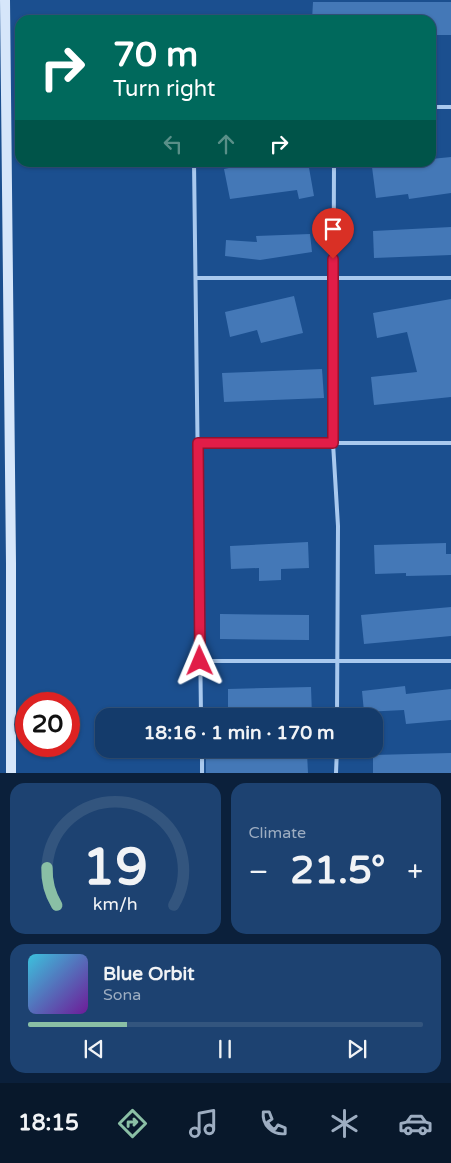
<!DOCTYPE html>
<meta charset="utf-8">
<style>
:root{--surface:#143b6b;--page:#1d4271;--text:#f1f3f6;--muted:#9dadc1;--line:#33557e;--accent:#8abfa5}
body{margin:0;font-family:"Varela Round",sans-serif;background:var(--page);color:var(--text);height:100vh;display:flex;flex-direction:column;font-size:19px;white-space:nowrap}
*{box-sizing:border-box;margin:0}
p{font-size:16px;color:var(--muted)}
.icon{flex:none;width:28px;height:28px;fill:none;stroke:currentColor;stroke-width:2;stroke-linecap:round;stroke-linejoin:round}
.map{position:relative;height:773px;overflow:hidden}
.side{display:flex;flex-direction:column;gap:10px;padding:10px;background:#0b203b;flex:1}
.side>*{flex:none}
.top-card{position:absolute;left:15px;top:15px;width:421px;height:152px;border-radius:15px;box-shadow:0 1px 4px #0004,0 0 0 1px var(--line);background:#00695c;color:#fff;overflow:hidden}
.speed{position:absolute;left:15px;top:692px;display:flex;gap:10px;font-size:25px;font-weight:700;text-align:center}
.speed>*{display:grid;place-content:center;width:65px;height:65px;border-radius:50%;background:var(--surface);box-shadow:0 1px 4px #0004,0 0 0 1px var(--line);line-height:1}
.speed .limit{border:8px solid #d22;background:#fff;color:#111}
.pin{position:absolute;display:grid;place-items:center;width:42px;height:42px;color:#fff;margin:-51px -21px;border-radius:50% 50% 50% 0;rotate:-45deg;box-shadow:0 0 5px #0007}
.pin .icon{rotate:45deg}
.me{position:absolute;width:55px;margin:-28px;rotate:359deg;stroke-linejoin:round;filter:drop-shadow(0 0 4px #0008)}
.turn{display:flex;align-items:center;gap:18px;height:105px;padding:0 15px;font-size:22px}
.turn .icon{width:65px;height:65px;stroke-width:2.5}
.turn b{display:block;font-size:35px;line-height:42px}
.lanes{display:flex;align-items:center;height:48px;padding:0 15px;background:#0003;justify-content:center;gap:25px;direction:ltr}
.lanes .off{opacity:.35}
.big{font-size:38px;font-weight:800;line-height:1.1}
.side .card{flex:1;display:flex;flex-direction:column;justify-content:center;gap:8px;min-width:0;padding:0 18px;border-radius:15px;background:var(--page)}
.side .dial{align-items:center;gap:0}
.dial svg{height:130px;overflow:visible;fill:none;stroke:var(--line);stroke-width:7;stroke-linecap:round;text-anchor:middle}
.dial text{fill:var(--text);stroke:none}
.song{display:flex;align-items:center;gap:15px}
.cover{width:60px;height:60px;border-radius:8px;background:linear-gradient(135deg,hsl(190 70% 55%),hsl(280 70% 35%))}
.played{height:5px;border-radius:2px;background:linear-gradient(90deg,var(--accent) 25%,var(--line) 25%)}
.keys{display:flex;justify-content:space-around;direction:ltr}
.heat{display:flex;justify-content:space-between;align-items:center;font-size:28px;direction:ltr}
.side .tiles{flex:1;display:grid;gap:10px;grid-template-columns:1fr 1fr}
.card:last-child{grid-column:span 2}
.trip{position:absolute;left:95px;top:708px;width:288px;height:50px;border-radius:15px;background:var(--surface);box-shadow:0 1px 4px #0004,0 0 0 1px var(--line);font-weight:800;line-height:50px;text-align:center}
.dock{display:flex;height:80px;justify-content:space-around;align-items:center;background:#08182b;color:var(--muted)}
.dock .icon{width:35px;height:35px}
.dock .current{color:var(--accent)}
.dock b{font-size:22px;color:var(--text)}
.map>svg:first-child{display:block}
.building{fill:#4478b7}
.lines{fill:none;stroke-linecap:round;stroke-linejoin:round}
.lane{stroke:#a9c9ee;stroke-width:4}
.secondary{stroke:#d6e6fa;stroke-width:10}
.route-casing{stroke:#92132f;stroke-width:12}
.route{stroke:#e11d48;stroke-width:9}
</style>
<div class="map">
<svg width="451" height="773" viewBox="0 0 451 773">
<rect width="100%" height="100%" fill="#1b4f8f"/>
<!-- building -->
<g class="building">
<path d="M313,2H451V35H431V20H312Z"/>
<path d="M451,157V193L409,199L408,194L376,198L372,167L406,162H431V159Z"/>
<path d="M258,162H308L314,196L299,199L297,190L230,199L224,169Z"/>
<path d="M451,227V255L374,258L373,231Z"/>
<path d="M310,234L312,252L260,260L225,256L226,240L257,242L256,236Z"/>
<path d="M294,296L303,333L261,343L257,330L230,337L225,312Z"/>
<path d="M451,299V397L374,405L371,377L417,372L407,332L377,338L373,313Z"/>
<path d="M322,369L324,398L224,402L222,373Z"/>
<path d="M308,542L309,568L281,569V580L259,581V568L231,569L230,546Z"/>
<path d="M446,543V554H451V575L406,576V573L375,574L374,545Z"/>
<path d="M451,607V636L364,644L361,615Z"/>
<path d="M220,614L309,615V640L220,639Z"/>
<path d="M405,686L406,694L451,689V720L406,724L404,710L364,712L362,691Z"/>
<path d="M311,687L312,716H259V713L228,714V689Z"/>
<path d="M307,753L308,773H206V759Z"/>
<path d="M451,753V773H373V755Z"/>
</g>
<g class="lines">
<!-- lane -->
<g class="lane">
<path d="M431,107H451"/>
<path d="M194,162L201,716"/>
<path d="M334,162L333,443L338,526L337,716"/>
<path d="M196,278H451"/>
<path d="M198,443H451"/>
<path d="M200,661H451"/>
<path d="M202,749V773"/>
<path d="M336,773L337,749"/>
</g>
<!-- secondary -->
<path class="secondary" d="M5,0L11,563V773"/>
</g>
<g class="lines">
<defs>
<path id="route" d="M200,661L198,443H333V259"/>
</defs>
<!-- route casing -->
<use href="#route" class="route-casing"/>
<!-- route -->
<use href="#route" class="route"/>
</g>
</svg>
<div class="speed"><div class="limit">20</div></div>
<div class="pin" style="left:333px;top:259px;background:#d93025"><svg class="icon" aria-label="arrive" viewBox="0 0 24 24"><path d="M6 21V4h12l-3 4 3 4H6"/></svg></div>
<svg class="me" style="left:200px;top:661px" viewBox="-20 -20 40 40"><path d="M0-17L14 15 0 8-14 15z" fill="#e11d48" stroke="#fff" stroke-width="4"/></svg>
<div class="trip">18:16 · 1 min · 170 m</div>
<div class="top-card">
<div class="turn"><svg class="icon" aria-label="right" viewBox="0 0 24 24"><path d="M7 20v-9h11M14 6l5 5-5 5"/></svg><div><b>70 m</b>Turn right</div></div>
<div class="lanes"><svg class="icon off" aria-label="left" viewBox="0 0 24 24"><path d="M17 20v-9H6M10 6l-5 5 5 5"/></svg><svg class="icon off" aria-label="ahead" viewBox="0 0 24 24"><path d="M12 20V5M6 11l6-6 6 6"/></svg><svg class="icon" aria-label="right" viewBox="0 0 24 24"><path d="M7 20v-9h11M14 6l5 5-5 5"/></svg></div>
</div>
</div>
<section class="side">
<div class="tiles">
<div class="card dial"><svg viewBox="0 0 100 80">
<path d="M14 69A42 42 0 1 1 86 69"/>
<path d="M14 69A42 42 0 0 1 8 46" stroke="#8abfa5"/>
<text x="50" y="56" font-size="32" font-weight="700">19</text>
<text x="50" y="72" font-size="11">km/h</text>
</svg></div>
<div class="card"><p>Climate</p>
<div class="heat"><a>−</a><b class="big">21.5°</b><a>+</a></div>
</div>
<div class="card">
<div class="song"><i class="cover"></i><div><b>Blue Orbit</b><p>Sona</p></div></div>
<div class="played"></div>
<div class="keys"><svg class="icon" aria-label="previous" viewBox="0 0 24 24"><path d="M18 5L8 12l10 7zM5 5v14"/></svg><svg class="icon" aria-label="pause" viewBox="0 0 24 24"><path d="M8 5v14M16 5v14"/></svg><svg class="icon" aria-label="next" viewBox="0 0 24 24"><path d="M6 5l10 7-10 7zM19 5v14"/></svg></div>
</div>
</div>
</section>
<nav class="dock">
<b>18:15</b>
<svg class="icon current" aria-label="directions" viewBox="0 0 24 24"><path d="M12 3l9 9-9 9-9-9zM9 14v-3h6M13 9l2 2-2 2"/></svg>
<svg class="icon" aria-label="music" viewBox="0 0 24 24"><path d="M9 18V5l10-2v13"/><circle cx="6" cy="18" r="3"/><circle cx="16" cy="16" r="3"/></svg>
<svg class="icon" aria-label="phone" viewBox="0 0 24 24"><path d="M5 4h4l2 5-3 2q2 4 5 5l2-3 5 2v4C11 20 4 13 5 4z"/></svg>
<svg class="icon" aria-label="climate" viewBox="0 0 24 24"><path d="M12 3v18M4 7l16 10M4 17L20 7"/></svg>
<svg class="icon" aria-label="car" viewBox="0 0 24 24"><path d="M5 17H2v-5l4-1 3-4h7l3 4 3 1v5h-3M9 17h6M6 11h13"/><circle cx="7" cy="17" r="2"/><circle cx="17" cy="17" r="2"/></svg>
</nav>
